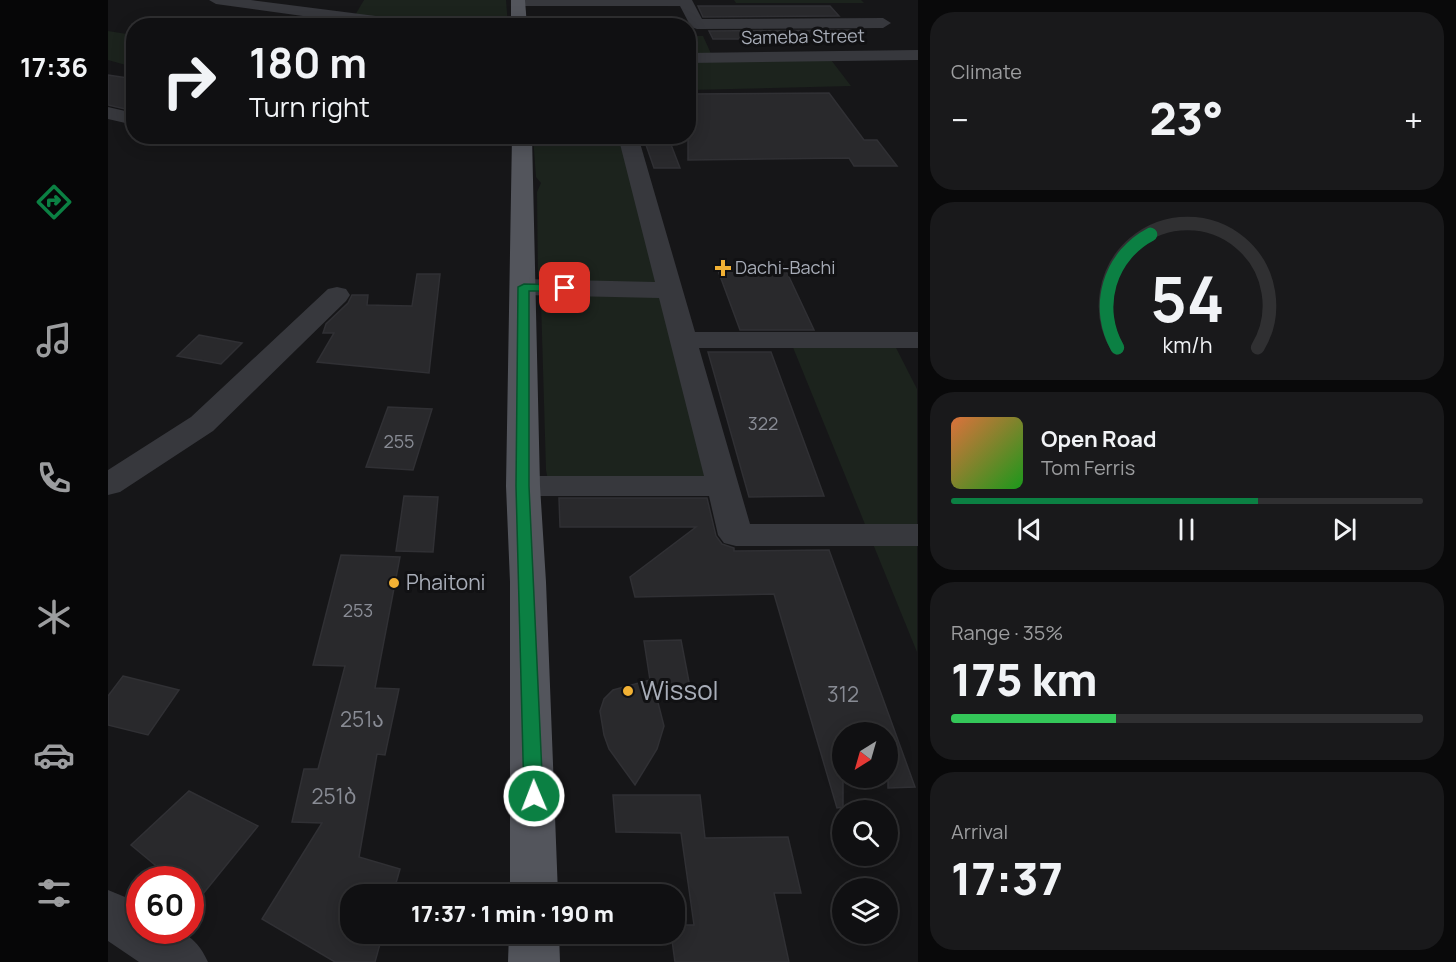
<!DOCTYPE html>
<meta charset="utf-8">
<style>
:root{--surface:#101012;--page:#19191b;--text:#f1f3f6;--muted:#9c9d9f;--line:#303032;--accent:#0b8043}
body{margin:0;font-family:Manrope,"Noto Sans Georgian",sans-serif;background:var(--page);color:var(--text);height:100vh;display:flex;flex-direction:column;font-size:22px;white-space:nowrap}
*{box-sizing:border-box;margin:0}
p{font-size:20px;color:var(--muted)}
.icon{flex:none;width:33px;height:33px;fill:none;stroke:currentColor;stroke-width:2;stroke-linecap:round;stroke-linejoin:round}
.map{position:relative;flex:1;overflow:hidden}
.details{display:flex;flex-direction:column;gap:12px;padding:12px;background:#09090a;width:538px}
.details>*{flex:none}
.banner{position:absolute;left:18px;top:18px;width:570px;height:126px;border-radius:24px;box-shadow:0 3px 15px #0003,0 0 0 2px var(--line);background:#101012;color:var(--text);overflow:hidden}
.needle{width:39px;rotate:217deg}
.tools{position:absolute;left:724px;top:722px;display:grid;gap:12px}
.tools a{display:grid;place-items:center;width:66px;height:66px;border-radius:50%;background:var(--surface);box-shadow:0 3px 15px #0003,0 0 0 2px var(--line);font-size:30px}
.speed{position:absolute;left:18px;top:866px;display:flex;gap:12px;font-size:30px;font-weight:700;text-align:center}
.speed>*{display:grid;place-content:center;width:78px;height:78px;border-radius:50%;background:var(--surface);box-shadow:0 3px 15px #0003,0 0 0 2px var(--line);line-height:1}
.speed .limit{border:9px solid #d22;background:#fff;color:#111}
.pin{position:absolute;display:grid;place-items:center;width:51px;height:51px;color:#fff;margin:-26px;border-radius:12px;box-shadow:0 3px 9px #0006}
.me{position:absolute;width:66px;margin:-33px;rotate:359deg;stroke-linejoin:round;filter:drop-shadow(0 0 4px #0008)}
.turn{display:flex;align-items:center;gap:21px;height:126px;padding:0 24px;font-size:27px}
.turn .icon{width:78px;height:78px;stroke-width:2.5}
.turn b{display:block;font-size:42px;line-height:51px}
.big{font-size:45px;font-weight:800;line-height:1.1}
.details .card{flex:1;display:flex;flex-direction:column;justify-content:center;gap:9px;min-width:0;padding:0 21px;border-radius:24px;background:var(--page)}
.details .dial{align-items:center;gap:0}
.dial svg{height:156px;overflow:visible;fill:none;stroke:var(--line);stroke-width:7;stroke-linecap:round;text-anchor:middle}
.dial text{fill:var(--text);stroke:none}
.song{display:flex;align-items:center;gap:18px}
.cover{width:72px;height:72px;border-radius:9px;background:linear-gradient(135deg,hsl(20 70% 55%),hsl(120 70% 35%))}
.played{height:6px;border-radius:3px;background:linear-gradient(90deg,var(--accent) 65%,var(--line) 65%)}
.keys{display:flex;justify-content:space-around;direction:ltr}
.heat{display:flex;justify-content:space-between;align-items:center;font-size:33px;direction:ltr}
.charge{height:9px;border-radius:4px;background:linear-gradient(90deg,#34c759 35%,var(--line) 0)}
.trip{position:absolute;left:232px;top:884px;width:345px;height:60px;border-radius:24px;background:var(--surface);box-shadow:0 3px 15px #0003,0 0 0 2px var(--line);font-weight:800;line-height:60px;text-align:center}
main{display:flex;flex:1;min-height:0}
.tabs{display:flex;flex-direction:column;width:108px;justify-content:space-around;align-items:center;background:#060607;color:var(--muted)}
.tabs .icon{width:42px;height:42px}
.tabs .selected{color:var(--accent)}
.tabs b{font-size:27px;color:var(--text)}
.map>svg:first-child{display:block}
.green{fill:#1c231d}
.building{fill:#29292c;stroke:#303034;stroke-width:1.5}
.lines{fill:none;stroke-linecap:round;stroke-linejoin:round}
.minor{fill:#37383d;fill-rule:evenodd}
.major{fill:#53555c;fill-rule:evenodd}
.route{fill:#0b8043;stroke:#07532c;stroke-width:1.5}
.poi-dot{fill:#f2b134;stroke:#111113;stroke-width:2}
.labels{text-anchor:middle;stroke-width:6;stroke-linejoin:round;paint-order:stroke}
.far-street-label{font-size:18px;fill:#a8adb8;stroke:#111113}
.far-poi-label{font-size:18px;fill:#a8adb8;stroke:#111113;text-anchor:start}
.number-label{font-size:18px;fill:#888b94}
.poi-label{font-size:21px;fill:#a8adb8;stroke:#111113;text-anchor:start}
.near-number-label{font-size:21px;fill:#888b94}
.near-poi-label{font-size:26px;fill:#a8adb8;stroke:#111113;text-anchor:start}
</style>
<main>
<nav class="tabs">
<b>17:36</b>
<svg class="icon selected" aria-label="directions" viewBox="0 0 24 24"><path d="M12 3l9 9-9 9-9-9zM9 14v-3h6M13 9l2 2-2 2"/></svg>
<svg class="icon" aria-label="music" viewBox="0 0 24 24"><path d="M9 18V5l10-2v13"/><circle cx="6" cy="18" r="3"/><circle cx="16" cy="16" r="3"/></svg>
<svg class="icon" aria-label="phone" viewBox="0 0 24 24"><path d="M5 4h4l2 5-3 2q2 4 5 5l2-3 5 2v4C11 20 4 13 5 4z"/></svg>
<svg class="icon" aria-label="climate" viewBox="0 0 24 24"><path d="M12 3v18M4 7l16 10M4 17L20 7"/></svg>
<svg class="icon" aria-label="car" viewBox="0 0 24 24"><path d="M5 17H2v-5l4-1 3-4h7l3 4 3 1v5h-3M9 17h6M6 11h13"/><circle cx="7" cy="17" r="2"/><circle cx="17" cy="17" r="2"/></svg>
<svg class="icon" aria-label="filters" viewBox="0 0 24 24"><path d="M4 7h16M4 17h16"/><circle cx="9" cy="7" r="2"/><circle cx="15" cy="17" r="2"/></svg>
</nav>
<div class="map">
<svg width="810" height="962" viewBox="0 0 810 962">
<rect width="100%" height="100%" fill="#161618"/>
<!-- green -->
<g class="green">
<path d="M256,0H398L400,25L307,26L246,17Z"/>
<path d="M626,0H753L756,3H628Z"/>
<path d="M0,31L25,35V67L0,60Z"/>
<path d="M580,36H595L605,58L720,56L743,86L581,90Z"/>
<path d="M425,137H520L615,486H441L438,470L433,301L437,288L430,276L429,192L433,183L428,177Z"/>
<path d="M682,340H784L809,389V652Z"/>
</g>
<!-- building -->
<g class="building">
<path d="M590,6H722L731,16L595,17Z"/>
<path d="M743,30L750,39H605L601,31Z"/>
<path d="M0,75L26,79V111L0,105Z"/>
<path d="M721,93L756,140H769L789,166H746L741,158L580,160V94Z"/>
<path d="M537,142H562L572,168H546Z"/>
<path d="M675,264L706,330H632L608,265Z"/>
<path d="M309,274H332L321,373L209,362L226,333H215L218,324L240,303L244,295H260L259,305L304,306Z"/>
<path d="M91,335L134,343L113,364L69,356Z"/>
<path d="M600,352H663L716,496L641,497Z"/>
<path d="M280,407L324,409L305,470L258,467Z"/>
<path d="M296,496L330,497L325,552L288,551Z"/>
<path d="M451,498H599L608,536L614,544L626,548V551L721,550L807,787L780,788V732H735V807L729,808L666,594L527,597L522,577L588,527H452Z"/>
<path d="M233,555L292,557L267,688L291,689L277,755L269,754L251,857L292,869L285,894H243V933H275L267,962H227L154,919L214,823L184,822L196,769H210L237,666L205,665Z"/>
<path d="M573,640L582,687H546L556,726L549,749L527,785L501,749L496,735L492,711L496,699L505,690L542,680L536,641Z"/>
<path d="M15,676L71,690L40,735L0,725V696Z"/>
<path d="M81,791L150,826L82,910V879H64L23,845Z"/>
<path d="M505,795H592L597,838L680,837L693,893H666L681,962H567L563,933H567V925H586L573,833L508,832Z"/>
</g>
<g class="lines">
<!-- minor -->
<g class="minor">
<path d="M101,0H143L307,21L315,26H267L108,4Z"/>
<path d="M404,0H584L594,19L775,18L783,23L775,28L589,29L583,27L572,6H410L405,5Z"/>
<path d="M810,50V60L580,63V53Z"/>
<path d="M0,107L26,113V125L0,119Z"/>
<path d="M510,136H530L587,332H810V348H591L642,524H810V546H628L616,543L610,535L601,496H415L403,493L398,486L403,479L415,476H596L551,298L415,295L406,292L402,287L406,282L415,279L547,282Z"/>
<path d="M229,287L238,289L242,295L238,301L105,431L12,492L0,495V470L83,417L220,289Z"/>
<path d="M0,890L17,897L32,906V930C66,930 84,927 100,962H31L0,941Z"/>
</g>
<!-- major -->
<g class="major">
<path d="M403,0H417L419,26H403Z"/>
<path d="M404,136H424L432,486L438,582L450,894H402V582L398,486Z"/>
<path d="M401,933H451L452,962H400Z"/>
</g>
</g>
<!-- route -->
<path class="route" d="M416,284L457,285L463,288L457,291H421V486L435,796L432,802L426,804L419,802L416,796L408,486L410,287Z"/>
<!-- markers -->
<g class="poi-dot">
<path d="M612 259h6v6h6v6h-6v6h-6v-6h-6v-6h6z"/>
<circle cx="286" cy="583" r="6"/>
<circle cx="520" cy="691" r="6"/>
</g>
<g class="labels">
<!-- far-street labels -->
<g class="far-street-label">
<text transform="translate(695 37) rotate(-1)" y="6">Sameba Street</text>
</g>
<!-- far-poi labels -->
<g class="far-poi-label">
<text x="627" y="274">Dachi-Bachi</text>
</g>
<!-- number labels -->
<g class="number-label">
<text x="655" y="430">322</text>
<text x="291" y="448">255</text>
<text x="250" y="617">253</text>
</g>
<!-- poi labels -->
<g class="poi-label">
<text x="298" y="590">Phaitoni</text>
</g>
<!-- near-number labels -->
<g class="near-number-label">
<text x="735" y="702">312</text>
<text x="254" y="727">251ა</text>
<text x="226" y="804">251ბ</text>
</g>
<!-- near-poi labels -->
<g class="near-poi-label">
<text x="532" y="700">Wissol</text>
</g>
</g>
</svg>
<div class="tools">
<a><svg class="needle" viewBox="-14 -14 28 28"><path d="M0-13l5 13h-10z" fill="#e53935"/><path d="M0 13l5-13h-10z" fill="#9c9d9f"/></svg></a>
<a><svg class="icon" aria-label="search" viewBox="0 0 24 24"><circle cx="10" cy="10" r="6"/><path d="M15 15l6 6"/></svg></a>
<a><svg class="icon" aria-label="layers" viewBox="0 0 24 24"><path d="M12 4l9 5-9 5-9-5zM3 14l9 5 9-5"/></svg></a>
</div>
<div class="speed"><div class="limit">60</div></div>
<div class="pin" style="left:457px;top:288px;background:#d93025"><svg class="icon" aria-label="arrive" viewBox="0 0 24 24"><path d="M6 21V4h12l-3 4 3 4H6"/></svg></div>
<svg class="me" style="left:426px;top:796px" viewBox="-20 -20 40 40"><circle r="17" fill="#0b8043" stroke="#fff" stroke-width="3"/><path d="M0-11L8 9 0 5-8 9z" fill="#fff"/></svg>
<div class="trip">17:37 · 1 min · 190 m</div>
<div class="banner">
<div class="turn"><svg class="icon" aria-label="right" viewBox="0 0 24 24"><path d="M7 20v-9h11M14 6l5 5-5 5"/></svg><div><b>180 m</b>Turn right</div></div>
</div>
</div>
<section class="details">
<div class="card"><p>Climate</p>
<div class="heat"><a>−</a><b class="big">23°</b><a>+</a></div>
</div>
<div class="card dial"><svg viewBox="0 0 100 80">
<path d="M14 69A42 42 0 1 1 86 69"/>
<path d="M14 69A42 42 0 0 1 31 11" stroke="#0b8043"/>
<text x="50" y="56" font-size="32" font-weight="700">54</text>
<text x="50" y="72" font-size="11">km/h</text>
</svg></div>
<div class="card">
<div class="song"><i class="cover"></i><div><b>Open Road</b><p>Tom Ferris</p></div></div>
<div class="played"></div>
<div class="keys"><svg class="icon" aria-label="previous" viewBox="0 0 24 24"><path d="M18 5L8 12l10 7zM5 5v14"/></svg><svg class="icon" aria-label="pause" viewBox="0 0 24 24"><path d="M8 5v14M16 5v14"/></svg><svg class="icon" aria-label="next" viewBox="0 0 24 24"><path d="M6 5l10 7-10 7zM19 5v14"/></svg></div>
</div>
<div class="card"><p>Range · 35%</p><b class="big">175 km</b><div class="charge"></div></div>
<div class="card"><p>Arrival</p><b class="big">17:37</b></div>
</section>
</main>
